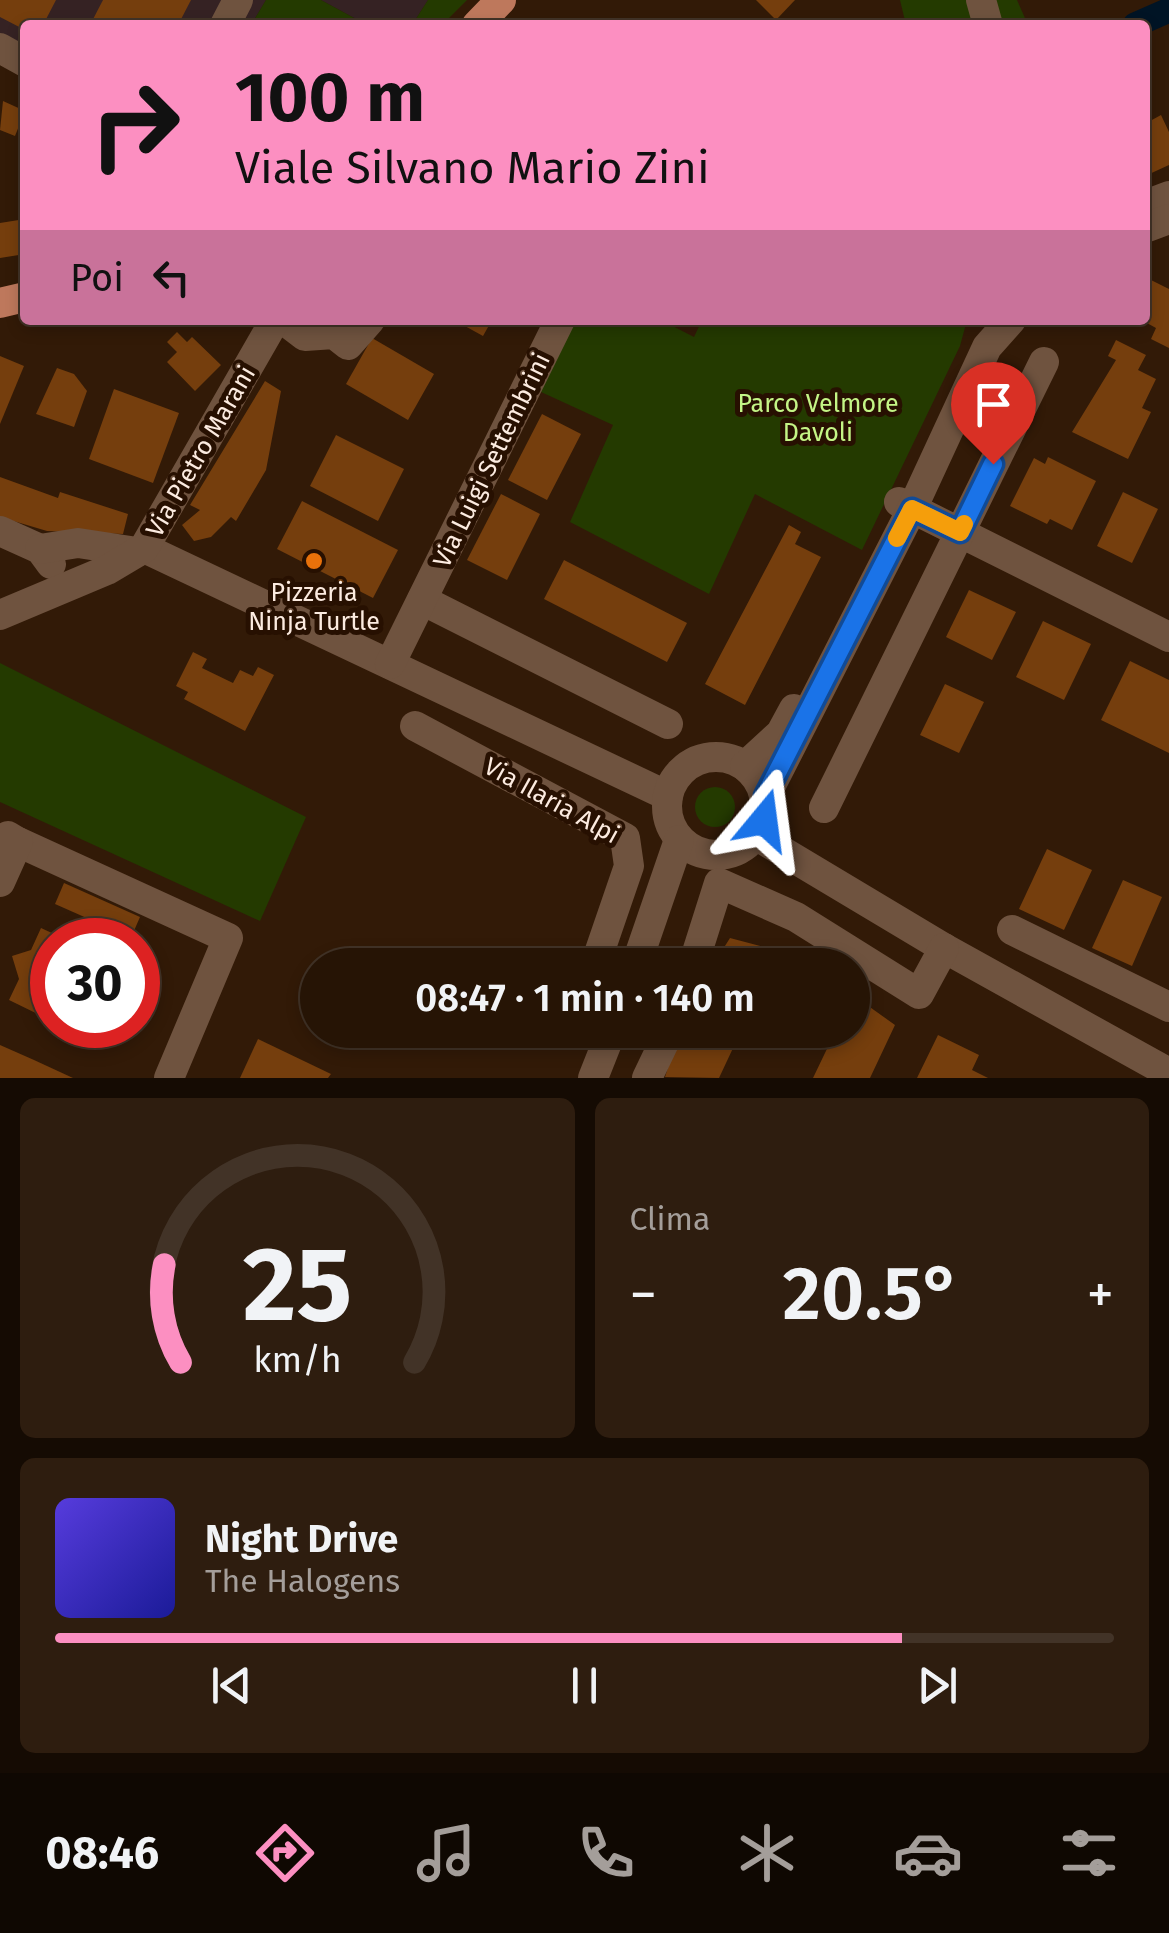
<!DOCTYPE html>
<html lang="it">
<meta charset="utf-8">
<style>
:root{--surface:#261405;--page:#2e1d0f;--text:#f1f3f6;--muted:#a49e9a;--line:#423327;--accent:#fc8fc1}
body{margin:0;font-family:"Fira Sans",sans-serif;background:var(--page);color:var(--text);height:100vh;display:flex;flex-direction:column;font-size:38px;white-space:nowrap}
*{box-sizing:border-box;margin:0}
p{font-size:32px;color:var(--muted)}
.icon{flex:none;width:55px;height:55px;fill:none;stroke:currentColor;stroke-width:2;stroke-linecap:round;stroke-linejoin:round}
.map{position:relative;height:1078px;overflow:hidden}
.drawer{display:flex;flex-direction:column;gap:20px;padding:20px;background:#150b03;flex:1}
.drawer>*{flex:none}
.top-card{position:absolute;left:20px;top:20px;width:1130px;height:305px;border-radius:10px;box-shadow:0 5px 15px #0003,0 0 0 2px var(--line);background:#fc8fc1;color:#111;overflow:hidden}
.speed{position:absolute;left:30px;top:918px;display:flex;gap:20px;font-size:50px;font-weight:700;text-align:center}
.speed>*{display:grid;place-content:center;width:130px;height:130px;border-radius:50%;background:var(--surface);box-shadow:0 5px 15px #0003,0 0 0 2px var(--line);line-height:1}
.speed .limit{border:15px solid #d22;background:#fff;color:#111}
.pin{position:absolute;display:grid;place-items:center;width:85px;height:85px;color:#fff;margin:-102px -42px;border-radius:50% 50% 50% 0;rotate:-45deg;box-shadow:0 0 10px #0007}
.pin .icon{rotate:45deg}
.me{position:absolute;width:110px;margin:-55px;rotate:16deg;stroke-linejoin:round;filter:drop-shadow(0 0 8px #0008)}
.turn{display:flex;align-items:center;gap:35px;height:210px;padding:0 50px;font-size:45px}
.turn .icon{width:130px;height:130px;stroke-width:2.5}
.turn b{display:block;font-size:70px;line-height:85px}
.then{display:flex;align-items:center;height:95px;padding:0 50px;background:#0003;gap:20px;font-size:38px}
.big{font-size:75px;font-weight:600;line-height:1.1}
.drawer .card{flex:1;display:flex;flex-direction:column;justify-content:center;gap:15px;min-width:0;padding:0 35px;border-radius:15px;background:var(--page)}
.drawer .dial{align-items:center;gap:0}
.dial svg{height:260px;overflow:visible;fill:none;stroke:var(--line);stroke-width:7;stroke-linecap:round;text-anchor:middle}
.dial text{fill:var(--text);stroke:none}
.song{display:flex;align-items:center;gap:30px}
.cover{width:120px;height:120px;border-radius:15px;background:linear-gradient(135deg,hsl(250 70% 55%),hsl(240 70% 35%))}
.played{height:10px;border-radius:5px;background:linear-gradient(90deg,var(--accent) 80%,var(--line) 80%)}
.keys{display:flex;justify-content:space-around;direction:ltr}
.heat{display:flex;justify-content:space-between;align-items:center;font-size:55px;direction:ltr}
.drawer .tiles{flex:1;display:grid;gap:20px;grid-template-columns:1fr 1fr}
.card:last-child{grid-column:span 2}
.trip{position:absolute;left:300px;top:948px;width:570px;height:100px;border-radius:50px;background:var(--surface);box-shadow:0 5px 15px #0003,0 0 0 2px var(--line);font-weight:600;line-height:100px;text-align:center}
.tabs{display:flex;height:160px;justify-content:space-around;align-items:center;background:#0f0802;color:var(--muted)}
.tabs .icon{width:70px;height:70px}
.tabs .current{color:var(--accent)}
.tabs b{font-size:45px;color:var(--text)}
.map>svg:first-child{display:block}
.industrial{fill:#352223}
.green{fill:#243a00}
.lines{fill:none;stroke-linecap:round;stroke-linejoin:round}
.canal{stroke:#001425;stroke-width:25}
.building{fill:#753e0d}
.minor{stroke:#6f533f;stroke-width:30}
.major{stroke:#be785c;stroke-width:30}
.route-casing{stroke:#114b97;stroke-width:25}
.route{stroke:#1a73e8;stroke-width:18}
.slow{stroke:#f59e0b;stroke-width:18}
.food-dot{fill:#e8710a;stroke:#271001;stroke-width:4}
.labels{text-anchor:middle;stroke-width:10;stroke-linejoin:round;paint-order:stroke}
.park-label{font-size:25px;fill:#c4f586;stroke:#271001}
.street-label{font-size:25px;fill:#fcebe0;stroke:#271001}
.poi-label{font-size:25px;fill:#fcebe0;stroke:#271001}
</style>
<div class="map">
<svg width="1169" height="1078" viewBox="0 0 1169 1078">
<rect width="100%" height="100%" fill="#321a07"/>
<!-- industrial -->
<g class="industrial">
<path d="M0,0H266L251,25H25V62L0,48Z"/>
<path d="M321,0H428L412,25H367Z"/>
</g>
<!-- green -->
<g class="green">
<path d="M266,0H321L367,25H251Z"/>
<path d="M428,0H467L442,25H412Z"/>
<path d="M900,0H1017L1028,25H906Z"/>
<path d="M560,320H661L694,337L702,320H967L960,346L862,550L755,494L709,594L570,522L613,425L528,386Z"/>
<path d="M0,663L306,817L260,921L0,802Z"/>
<circle cx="715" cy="807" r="20"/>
</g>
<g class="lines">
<!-- canal -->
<path class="canal" d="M1135,25L1169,10"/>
</g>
<!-- building -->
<g class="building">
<path d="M0,0H56L43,25H25V30L0,17Z"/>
<path d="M103,0H191L178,25H90Z"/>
<path d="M756,0H795L776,20Z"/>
<path d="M3,101L25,111L15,136L0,130Z"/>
<path d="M1161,115L1169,132V165L1145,176V117L1150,121Z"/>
<path d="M25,219V254L0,258V223Z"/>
<path d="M1145,277L1169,289V348L1151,339L1156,328L1145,322Z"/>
<path d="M454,320H492L483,336Z"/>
<path d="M177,332L187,342L192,337L221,365L195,391L167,362L177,352L167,342Z"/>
<path d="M372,338L434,374L408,420L346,384Z"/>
<path d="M1116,340L1146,355L1138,370L1156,379L1142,408L1151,412L1128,459L1072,432L1116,360L1108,356Z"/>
<path d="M0,356L24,366L0,424Z"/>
<path d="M57,368L74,374L87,391L74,427L36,414Z"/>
<path d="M265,381L281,391L266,470L236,521L231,517L211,537L194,541L182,525L200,510L190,505Z"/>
<path d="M114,389L179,413L153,483L89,459Z"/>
<path d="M542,414L581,434L547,500L508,480Z"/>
<path d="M336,435L404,469L378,521L310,486Z"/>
<path d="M1048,457L1096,481L1072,530L1050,519L1047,524L1010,506L1034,458L1045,464Z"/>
<path d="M0,477L58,498L60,492L128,514L123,534L47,531L0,517Z"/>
<path d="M1123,492L1158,509L1132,563L1097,546Z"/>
<path d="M501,494L540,514L507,580L467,560Z"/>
<path d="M302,501L398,550L373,598L277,549Z"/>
<path d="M789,525L801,532L795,544L821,557L745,705L705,684Z"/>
<path d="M564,560L687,623L667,662L544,599Z"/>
<path d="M969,590L1016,612L992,660L946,637Z"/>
<path d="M1043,621L1091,644L1064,700L1016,677Z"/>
<path d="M193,652L207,659L202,668L233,683L240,670L253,676L258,667L274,675L245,731L184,699L188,692L176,686Z"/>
<path d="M1130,661L1169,680V753L1101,720Z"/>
<path d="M945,684L984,702L959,753L920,735Z"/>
<path d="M1047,849L1092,870L1064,930L1019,909Z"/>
<path d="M1123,880L1162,897L1132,966L1092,948Z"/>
<path d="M64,883L140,917L130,940H101L107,927L55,904Z"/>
<path d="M41,928L67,940H52V1021L9,1000L19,979L12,956L31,950Z"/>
<path d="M730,938L764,947L761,953L775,960L772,965H713Z"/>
<path d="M852,1005L864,1011L867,1005L895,1025L870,1078H813L836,1030H852Z"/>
<path d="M62,1025H91L86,1036Z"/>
<path d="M689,1030L734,1033L729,1043L734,1046L719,1078L665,1077L676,1042L682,1045Z"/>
<path d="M938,1035L979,1055L972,1070L988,1078H917Z"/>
<path d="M258,1039L331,1074L328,1078H240Z"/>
<path d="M0,1045L34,1060L73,1078H0Z"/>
</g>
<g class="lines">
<!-- minor -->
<g class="minor">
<path d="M981,0L988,25"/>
<path d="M225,25L238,0"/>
<path d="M0,48L25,62"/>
<path d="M1145,205L1169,196"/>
<path d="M1145,228L1169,219"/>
<path d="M284,320L305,336L334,334L348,345L370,320"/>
<path d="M899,502L1169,637"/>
<path d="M0,531L40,549L51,564"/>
<path d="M144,548L668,796"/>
<path d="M40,549L78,543L137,552"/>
<path d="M422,600L668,724"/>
<path d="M0,615L107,570L144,548L275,320"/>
<path d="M390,664L560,320"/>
<path d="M415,726L625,838L629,866L595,965"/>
<circle cx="716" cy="806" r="49"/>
<path d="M745,766L781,733L794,709"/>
<path d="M765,797L912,509L987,347L1011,320"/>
<path d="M824,808L1044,362"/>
<path d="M757,836L944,948L1169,1073"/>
<path d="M18,842L228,938L169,1078"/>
<path d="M0,882L18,842L8,836"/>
<path d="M1012,930L1169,1007"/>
<path d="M636,965L679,840"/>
<path d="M693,965L719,883L796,917L919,994L944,948"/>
<path d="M593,1078L612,1030"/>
<path d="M647,1078L670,1030"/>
</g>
<!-- major -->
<g class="major">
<path d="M477,25L501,0"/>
<path d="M0,303L25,297"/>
</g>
</g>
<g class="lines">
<defs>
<path id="route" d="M764,820L765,796L912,509L960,532L993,464"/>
</defs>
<!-- route casing -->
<use href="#route" class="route-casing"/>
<!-- route -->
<use href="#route" class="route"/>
<!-- slow -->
<path class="slow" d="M897,538L912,509L960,532L964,524"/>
</g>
<!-- markers -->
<circle class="food-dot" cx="314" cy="561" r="10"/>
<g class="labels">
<!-- park labels -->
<g class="park-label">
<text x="818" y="412">Parco Velmore<tspan x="818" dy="29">Davoli</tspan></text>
</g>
<!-- street labels -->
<g class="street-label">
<text transform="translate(200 451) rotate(-60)" y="9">Via Pietro Marani</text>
<text transform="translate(491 460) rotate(-64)" y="9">Via Luigi Settembrini</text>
<text transform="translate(552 800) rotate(29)" y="9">Via Ilaria Alpi</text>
</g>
<!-- poi labels -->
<g class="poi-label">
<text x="314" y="601">Pizzeria<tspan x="314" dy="29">Ninja Turtle</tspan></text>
</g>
</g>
</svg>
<div class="speed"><div class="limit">30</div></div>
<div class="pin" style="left:993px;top:464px;background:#d93025"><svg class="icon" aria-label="arrive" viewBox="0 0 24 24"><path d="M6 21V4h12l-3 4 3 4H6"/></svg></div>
<svg class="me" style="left:764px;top:820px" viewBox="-20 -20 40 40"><path d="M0-17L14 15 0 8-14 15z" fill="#1a73e8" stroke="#fff" stroke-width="4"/></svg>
<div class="trip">08:47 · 1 min · 140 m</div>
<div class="top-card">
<div class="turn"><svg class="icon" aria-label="right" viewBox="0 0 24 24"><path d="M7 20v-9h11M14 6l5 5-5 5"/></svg><div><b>100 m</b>Viale Silvano Mario Zini</div></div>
<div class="then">Poi<svg class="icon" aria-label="left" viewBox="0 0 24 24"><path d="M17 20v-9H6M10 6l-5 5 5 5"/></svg></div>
</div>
</div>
<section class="drawer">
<div class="tiles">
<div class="card dial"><svg viewBox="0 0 100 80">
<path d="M14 69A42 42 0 1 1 86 69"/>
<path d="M14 69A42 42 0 0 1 9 39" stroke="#fc8fc1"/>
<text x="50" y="56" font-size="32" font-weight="700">25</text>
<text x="50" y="72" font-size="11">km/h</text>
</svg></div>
<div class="card"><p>Clima</p>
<div class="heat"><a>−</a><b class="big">20.5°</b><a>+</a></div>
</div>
<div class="card">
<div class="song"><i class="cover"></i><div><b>Night Drive</b><p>The Halogens</p></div></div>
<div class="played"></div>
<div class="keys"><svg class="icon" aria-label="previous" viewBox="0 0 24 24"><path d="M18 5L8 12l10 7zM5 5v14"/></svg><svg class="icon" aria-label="pause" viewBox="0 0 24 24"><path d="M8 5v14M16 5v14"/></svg><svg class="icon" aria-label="next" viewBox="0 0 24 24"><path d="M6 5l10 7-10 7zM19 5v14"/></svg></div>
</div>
</div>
</section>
<nav class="tabs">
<b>08:46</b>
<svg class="icon current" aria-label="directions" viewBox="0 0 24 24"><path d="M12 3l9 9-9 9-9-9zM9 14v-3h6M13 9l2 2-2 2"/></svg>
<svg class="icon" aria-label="music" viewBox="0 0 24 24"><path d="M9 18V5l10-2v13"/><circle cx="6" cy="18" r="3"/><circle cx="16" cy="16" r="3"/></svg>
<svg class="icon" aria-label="phone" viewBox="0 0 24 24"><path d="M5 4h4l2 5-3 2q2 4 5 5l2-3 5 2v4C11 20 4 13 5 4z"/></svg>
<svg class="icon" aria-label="climate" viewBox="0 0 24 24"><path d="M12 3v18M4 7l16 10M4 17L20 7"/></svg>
<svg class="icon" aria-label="car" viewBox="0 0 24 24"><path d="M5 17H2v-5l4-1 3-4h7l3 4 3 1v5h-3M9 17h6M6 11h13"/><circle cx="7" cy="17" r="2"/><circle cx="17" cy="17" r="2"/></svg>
<svg class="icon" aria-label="filters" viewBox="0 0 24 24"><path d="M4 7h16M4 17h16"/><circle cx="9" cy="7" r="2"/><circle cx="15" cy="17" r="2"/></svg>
</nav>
